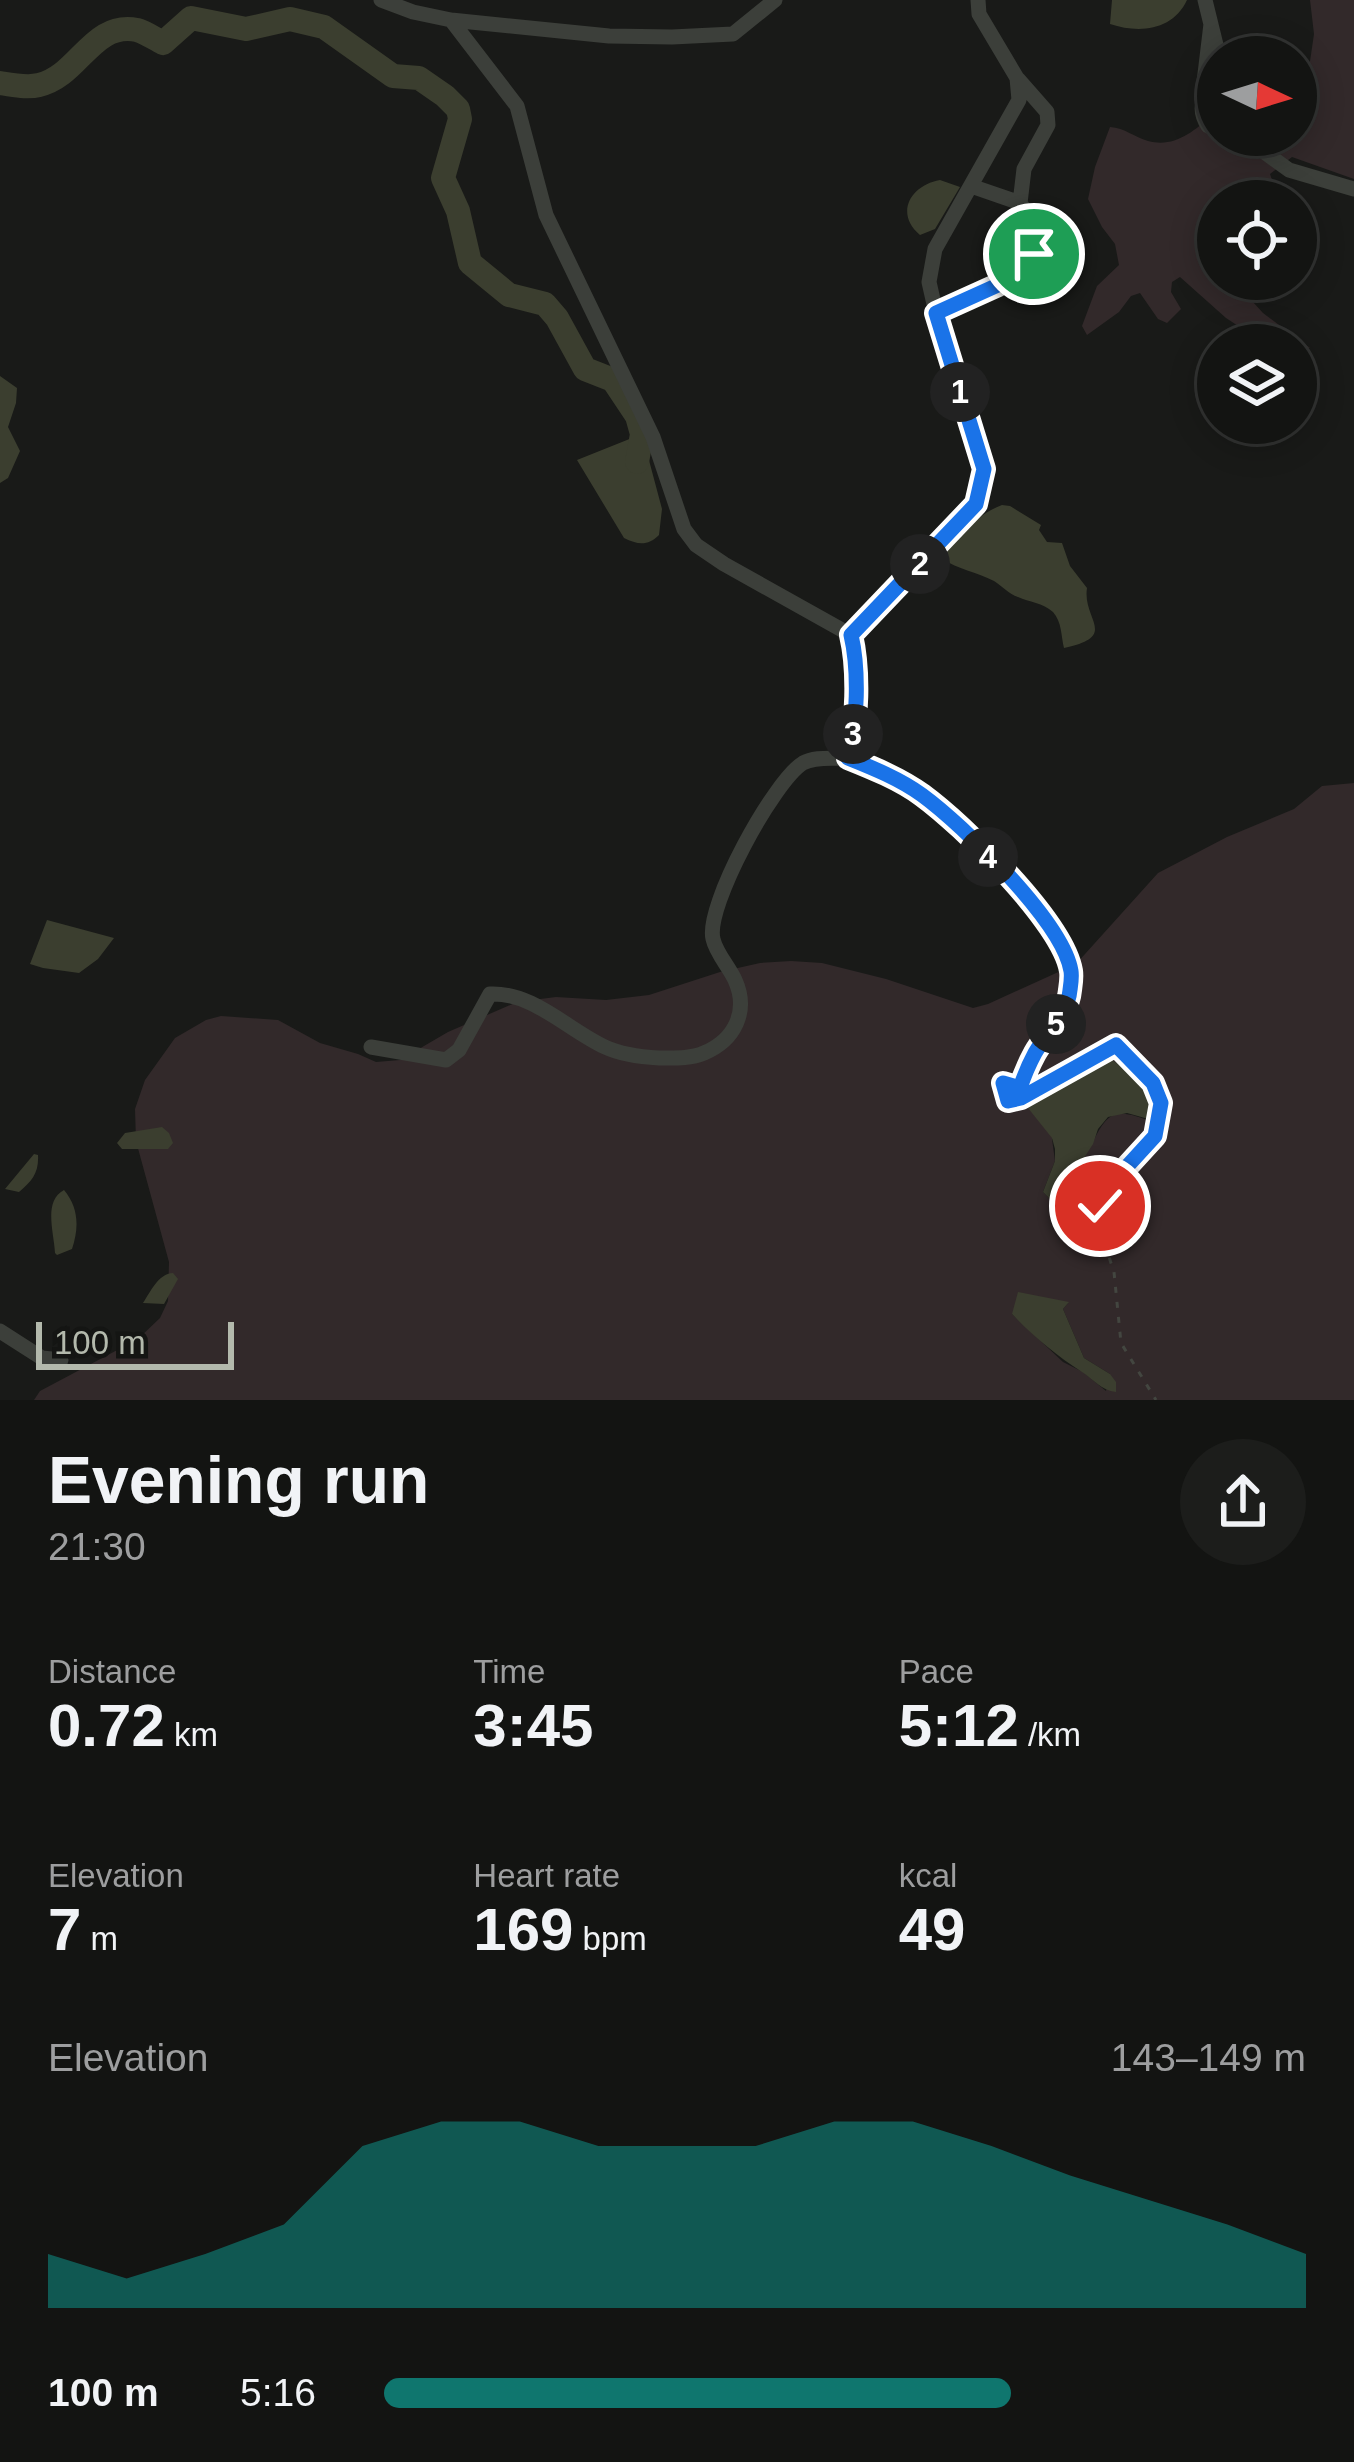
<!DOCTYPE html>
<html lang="en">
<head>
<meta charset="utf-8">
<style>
	:root { --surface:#131412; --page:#1c1d1b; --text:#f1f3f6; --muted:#9d9e9f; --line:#323332; --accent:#0f766e }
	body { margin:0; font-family:Arial,sans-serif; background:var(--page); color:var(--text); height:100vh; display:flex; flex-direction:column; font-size:45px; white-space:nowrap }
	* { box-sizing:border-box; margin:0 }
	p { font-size:39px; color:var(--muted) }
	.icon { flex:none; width:66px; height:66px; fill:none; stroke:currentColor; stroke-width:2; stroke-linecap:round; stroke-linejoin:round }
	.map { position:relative; height:1400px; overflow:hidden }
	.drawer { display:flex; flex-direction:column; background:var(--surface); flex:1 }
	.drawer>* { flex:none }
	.needle { width:78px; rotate:94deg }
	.buttons { position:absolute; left:1197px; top:36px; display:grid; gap:24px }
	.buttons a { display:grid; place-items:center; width:120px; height:120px; border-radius:50%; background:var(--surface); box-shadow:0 6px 30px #0003,0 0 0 3px var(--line); font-size:60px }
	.scale { position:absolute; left:36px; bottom:30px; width:198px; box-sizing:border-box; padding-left:12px; border:6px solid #b3b9ac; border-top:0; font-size:33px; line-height:42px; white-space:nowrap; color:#b3b9ac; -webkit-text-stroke:9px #141513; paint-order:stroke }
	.pin { position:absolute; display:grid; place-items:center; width:102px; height:102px; color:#fff; margin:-51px; border:6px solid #fff; border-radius:50%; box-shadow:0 3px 12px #0007 }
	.km { position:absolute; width:60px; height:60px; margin:-30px; border-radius:50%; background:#222; color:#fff; font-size:33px; line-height:60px; text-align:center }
	.round { display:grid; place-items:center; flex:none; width:126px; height:126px; border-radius:63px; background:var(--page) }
	.headline { display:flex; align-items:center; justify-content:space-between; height:204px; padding:0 48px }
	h1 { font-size:66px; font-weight:600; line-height:90px }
	.figures { display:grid; grid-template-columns:repeat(3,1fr); gap:18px; height:204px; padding:12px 48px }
	.figures div { display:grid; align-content:center }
	.figures b { font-size:60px; font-weight:600 }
	.figures small { font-size:33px; font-weight:400 }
	.figures p { font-size:33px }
	.chart { height:336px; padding:24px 48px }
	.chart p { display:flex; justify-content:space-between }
	.chart svg { width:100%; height:216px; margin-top:12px; fill:var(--accent); opacity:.7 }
	ul { padding:0 48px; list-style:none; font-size:39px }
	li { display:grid; grid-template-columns:192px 144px 1fr; align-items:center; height:90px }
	li i { height:30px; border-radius:15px; background:var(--accent) }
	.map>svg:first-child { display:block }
	.green { fill:#32292a; fill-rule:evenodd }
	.water { fill:#3b3e2f }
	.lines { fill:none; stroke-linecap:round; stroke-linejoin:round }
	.river { stroke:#3b3e2f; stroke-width:24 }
	.path { stroke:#434640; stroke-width:3; stroke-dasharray:6 9; stroke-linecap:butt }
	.minor { stroke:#3c3f3a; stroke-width:15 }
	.route-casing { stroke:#fff; stroke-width:24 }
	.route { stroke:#1a73e8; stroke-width:15 }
</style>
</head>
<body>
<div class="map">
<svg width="1354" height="1400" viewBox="0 0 1354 1400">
	<rect width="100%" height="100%" fill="#191a18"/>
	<path class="green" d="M1310,0H1354V179L1292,157L1270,174L1279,201H1218V279H1232L1263,313L1310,348L1272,345L1261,341L1226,318L1180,277L1172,282L1171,292L1181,309L1167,323L1158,319L1140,293L1131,296L1119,312L1087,335L1082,326L1097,286L1119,265L1115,244L1102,227L1088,199L1095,167L1110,127C1125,128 1134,137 1148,141C1174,148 1192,132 1211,117L1212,97L1218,92V135H1296V81L1308,75L1314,34Z
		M1354,783V1400H34L40,1391L138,1339L160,1318L168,1301L169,1262L136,1141L135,1109L145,1080L175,1038L206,1020L221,1016L278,1020L320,1043L358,1054L376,1062L400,1060L448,1032L517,1002L556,997L606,1000L649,995L720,972L760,963L791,961L822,963L886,979L973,1008L988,1004L1076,964L1158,873L1227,837L1294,809L1322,786ZM1150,1089L1147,1120C1117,1109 1108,1111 1094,1140C1090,1149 1083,1156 1079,1165C1072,1182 1073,1195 1058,1207L1043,1192L1055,1161L1052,1139ZM1068,1303L1063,1309L1084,1358L1110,1374L1106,1391L1083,1372L1063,1362L1012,1314Z"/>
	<path class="water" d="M1112,0H1187C1173,30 1140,34 1110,24Z
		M940,180L960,187L935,229L920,235C894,213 911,185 940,180Z
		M0,376L17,388L16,403L8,427L20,451L8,478L0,483Z
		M642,434L662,509L659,535C648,546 638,545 624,538L577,460Z
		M1002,505L1010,506L1041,525L1039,530L1047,542L1062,543L1070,566L1087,588C1082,620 1120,636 1064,648C1061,636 1062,622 1053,612C1043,603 1029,602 1018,597C1009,594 1002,586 994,581C977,572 957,569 943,559C952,537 980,513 1002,505Z
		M47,920L114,938L98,959L79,973L43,968L30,964Z
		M1110,1059C1139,1077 1154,1082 1152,1120L1127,1113L1108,1117L1098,1129L1093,1144L1077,1169L1070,1197L1086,1209L1084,1219L1058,1218V1207L1043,1192L1055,1161V1149L1052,1138L1024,1103Z
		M162,1127L169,1133L173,1143L168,1149H122L117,1143L125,1133Z
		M34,1154L38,1155C39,1173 32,1181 19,1192L5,1189Z
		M64,1190C79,1208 79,1228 72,1249L57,1255L55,1253C54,1232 43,1201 64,1190Z
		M173,1273L178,1279L164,1304L143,1303C151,1291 158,1274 173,1273Z
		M1018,1292L1069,1302L1063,1309L1084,1358L1110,1374L1116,1382V1392C1101,1390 1094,1380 1082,1372C1056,1355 1034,1337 1012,1314Z"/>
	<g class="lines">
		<path class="river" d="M0,83C12,85 27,88 39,85C79,76 92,21 137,30C145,32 155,39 163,43L191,18L246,29L290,19L324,27L393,76L419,78L445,96L458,109L460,119L443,178L458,211L470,263L509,295L545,304L557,318L585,369L613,380L637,416L642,434L637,462"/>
		<path class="path" d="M862,764L921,794L962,831L1031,900L1057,938L1071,969L1070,996L1058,1022L1035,1054L1020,1088L1003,1083L1008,1101L1021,1098L1116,1045L1152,1083L1161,1103L1155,1136L1111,1186L1100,1206L1103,1239L1114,1272L1121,1343L1156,1400"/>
		<path class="minor" d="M381,0L413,12L451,20L609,36L672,37L733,34L775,0
			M1205,0L1219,57
			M451,20L517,106L546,215L653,437L684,529L696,545L724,564L851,635
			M1218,75C1208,95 1194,104 1208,126L1218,128
			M1018,79L1047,112L1048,125L1024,169L1020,203
			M1202,99L1211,24
			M1241,135L1289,170L1354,189
			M936,313C976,295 1021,279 1043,237L1020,203L971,186
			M851,635L976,504L984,469L936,313L929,282L935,249L1019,100L1017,78L979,14L978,0
			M371,1047L446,1060L459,1050L490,994C533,992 568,1030 605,1047C622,1055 640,1057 659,1058C674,1058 690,1059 704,1053C735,1040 749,1011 735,980C729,967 716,953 713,939C705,906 774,781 803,763C815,756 833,759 847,758C858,724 859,670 851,635
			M0,1331L42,1358L61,1360"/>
	</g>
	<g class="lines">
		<g class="route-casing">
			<path id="route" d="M1034,254L998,285L936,313L984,469L976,504L851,635C859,669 858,724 848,758C873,768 900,779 922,795C963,825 1063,922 1071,971C1072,977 1071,983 1070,990C1068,1014 1047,1032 1035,1053C1029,1064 1024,1076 1020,1088L1003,1083L1008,1101L1021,1098L1116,1045L1153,1083L1161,1103L1155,1136L1122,1172L1100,1206"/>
		</g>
		<use href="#route" class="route"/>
	</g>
</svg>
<div class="buttons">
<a><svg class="needle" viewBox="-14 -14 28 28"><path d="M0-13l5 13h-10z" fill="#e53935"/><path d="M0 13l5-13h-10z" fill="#9d9e9f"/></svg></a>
<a><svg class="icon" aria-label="locate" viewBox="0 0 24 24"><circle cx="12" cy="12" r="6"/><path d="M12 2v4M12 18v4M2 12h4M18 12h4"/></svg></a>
<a><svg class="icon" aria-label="layers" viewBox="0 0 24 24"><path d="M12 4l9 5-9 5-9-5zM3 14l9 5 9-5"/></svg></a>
</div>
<div class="scale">100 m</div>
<div class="pin" style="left:1034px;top:254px;background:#1e9e55"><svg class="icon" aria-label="arrive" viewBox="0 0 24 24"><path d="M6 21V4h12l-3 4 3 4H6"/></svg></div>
<div class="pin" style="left:1100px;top:1206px;background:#d93025"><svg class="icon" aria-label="check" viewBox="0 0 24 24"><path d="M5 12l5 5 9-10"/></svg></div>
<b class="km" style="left:960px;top:392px">1</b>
<b class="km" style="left:920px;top:564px">2</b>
<b class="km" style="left:853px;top:734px">3</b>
<b class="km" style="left:988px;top:857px">4</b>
<b class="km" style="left:1056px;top:1024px">5</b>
</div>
<section class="drawer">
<div class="headline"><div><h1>Evening run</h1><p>21:30</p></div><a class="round"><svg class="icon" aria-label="share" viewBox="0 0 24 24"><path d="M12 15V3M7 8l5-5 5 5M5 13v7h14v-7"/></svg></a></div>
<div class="figures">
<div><p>Distance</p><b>0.72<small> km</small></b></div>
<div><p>Time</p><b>3:45</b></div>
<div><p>Pace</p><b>5:12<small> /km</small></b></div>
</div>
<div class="figures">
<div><p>Elevation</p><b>7<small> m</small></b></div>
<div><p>Heart rate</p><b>169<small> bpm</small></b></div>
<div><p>kcal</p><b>49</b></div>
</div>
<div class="chart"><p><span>Elevation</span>143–149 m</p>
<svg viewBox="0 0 160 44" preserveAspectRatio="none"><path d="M0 44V33L10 38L20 33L30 27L40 11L50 6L60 6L70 11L80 11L90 11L100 6L110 6L120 11L130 17L140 22L150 27L160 33V44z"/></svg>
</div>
<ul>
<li><b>100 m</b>5:16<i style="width:68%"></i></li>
</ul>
</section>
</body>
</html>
